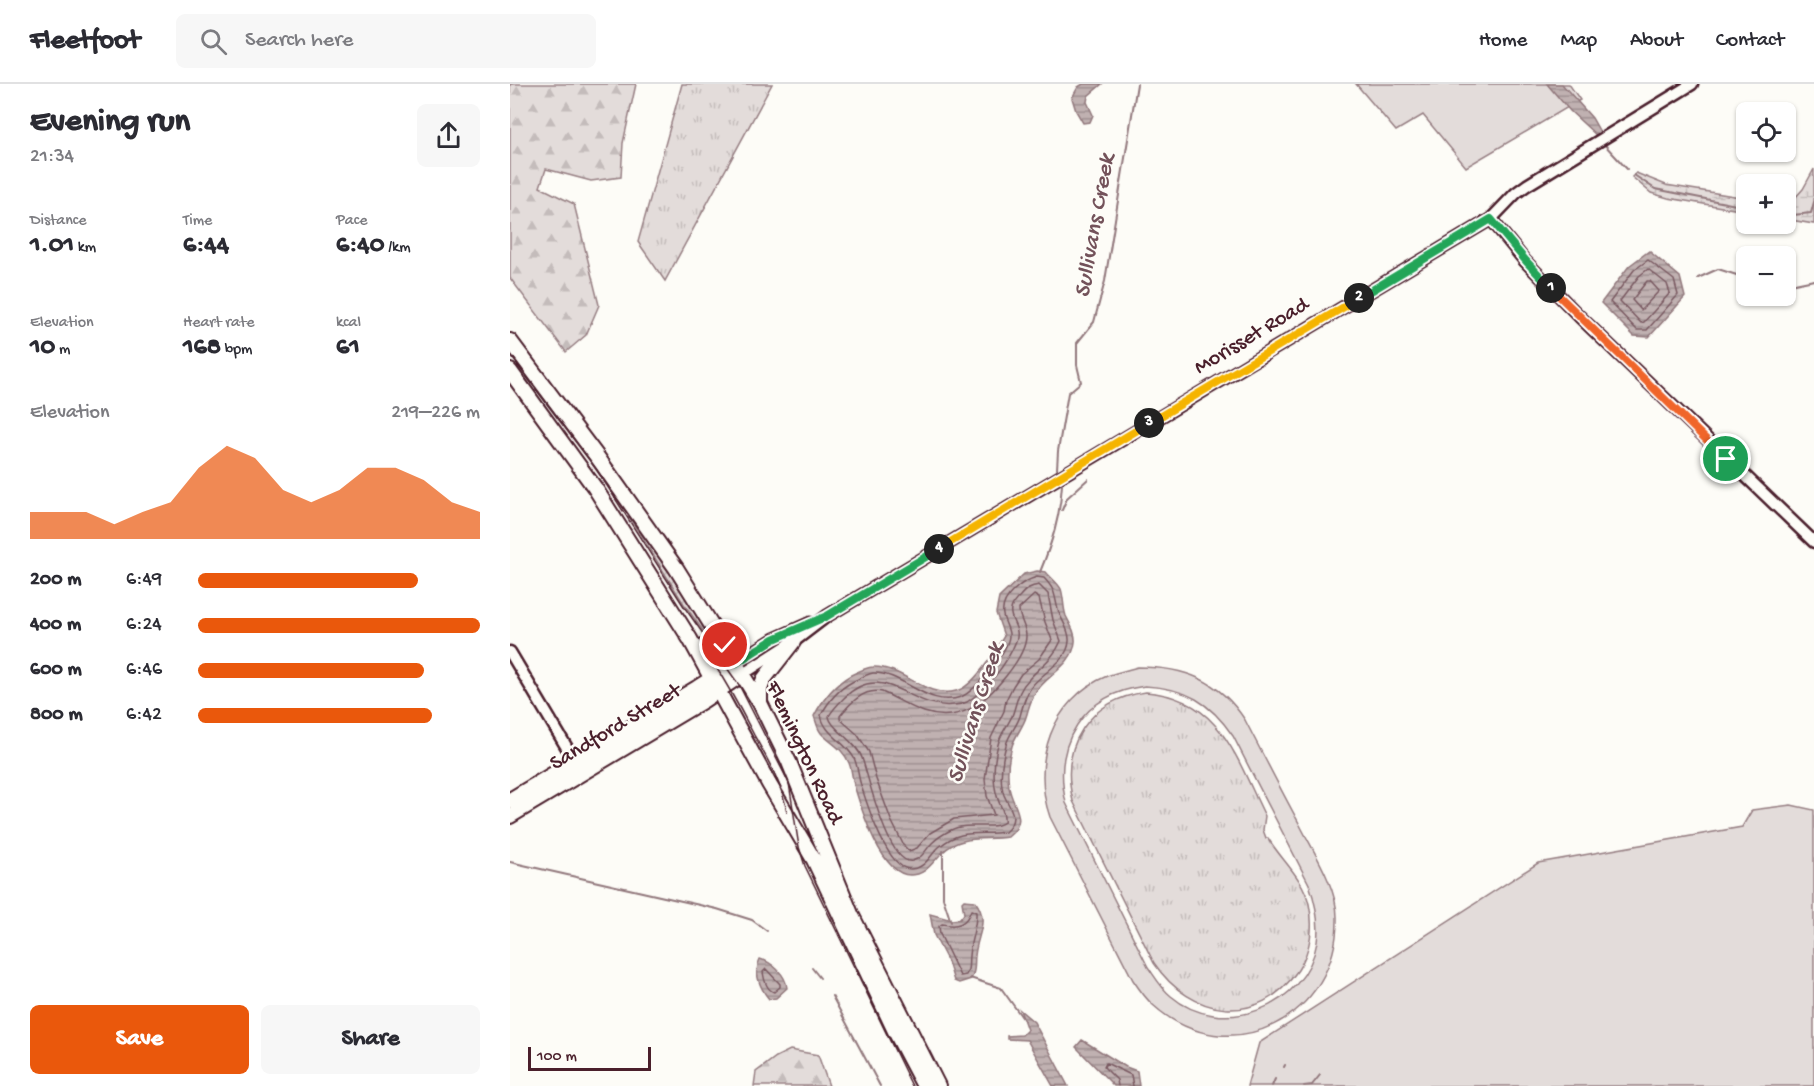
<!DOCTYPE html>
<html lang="en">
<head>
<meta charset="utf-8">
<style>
	:root { --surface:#fff; --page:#f7f7f7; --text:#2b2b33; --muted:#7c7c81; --line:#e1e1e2; --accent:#ea580c }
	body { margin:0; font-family:"Gochi Hand",sans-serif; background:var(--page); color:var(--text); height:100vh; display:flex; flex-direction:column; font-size:22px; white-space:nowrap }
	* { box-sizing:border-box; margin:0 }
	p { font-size:20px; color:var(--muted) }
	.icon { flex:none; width:33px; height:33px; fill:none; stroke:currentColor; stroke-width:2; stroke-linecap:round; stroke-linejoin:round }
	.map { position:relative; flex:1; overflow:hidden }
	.panel { display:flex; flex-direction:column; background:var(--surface); width:510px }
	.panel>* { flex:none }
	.buttons { position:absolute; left:1226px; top:18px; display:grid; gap:12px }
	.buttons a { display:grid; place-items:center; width:60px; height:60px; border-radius:9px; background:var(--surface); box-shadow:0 2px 4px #0004; font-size:30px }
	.scale { position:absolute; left:18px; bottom:15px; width:123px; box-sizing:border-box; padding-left:6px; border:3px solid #4a1f2b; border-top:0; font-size:16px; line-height:21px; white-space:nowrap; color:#4a1f2b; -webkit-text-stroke:4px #fdfcf7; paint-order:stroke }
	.pin { position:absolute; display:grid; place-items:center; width:51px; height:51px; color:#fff; margin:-26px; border:3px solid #fff; border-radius:50%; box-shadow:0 2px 6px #0007 }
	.km { position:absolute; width:30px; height:30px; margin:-15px; border-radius:50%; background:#222; color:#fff; font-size:16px; line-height:30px; text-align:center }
	.round { display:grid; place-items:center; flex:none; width:63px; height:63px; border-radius:9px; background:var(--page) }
	.headline { display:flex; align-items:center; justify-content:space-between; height:102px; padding:0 30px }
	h1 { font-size:33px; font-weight:700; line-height:45px }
	.figures { display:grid; grid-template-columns:repeat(3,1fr); gap:9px; height:102px; padding:6px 30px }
	.figures div { display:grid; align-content:center }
	.figures b { font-size:26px; font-weight:700 }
	.figures small { font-size:16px; font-weight:400 }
	.figures p { font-size:16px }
	.chart { height:168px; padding:12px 30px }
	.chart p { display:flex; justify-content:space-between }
	.chart svg { width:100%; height:108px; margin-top:6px; fill:var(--accent); opacity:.7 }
	.action { display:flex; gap:12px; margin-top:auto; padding:12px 30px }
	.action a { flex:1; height:69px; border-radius:9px; background:var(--accent); color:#fff; font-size:24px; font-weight:700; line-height:69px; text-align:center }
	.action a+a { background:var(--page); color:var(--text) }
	ul { padding:0 30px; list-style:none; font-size:20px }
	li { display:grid; grid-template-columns:96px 72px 1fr; align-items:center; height:45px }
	li i { height:15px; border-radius:8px; background:var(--accent) }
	header { display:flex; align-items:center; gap:36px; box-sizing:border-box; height:84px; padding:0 30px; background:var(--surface); border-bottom:2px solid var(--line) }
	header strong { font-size:28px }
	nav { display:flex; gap:33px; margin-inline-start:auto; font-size:21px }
	.search { width:420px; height:54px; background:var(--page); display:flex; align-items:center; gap:15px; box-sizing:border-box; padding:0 21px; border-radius:9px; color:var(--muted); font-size:22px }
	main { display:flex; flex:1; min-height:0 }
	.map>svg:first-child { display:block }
	.grass { fill:url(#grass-tufts); stroke:#967e82; stroke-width:1.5 }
	.forest { fill:url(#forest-firs); stroke:#967e82; stroke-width:1.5 }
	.wetland { fill:url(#wetland-marsh); stroke:#967e82; stroke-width:1.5 }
	.park { fill:#e3dcda; stroke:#967e82; stroke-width:1.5; fill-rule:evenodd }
	.garden { fill:url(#garden-furrows); stroke:#967e82; stroke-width:1.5 }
	.water { fill:url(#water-rules); stroke:#91777b; stroke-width:1.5 }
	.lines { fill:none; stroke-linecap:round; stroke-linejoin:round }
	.shore { stroke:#795961; stroke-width:1.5 }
	.stream { stroke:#91777b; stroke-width:2 }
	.street-casing { stroke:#4a1f2b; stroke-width:15 }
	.secondary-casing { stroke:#4a1f2b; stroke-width:18 }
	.street { stroke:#fdfcf7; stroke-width:10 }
	.secondary { stroke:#fdfcf7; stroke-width:14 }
	.tram { stroke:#4a1f2b; stroke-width:1.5 }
	.split-1-casing { stroke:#fff; stroke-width:12 }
	.split-2-casing { stroke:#fff; stroke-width:12 }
	.split-3-casing { stroke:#fff; stroke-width:12 }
	.split-4-casing { stroke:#fff; stroke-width:12 }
	.split-5-casing { stroke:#fff; stroke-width:12 }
	.split-1 { stroke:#f0652b; stroke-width:8 }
	.split-2 { stroke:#22a559; stroke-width:8 }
	.split-3 { stroke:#f5b400; stroke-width:8 }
	.split-4 { stroke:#f5b400; stroke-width:8 }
	.split-5 { stroke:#22a559; stroke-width:8 }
	.labels { text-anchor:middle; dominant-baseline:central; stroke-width:5; stroke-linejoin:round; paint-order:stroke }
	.street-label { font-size:22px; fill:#4a1f2b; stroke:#fdfcf7 }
	.water-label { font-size:24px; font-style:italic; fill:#73525a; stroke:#fdfcf7 }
</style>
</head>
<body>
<header>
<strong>Fleetfoot</strong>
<div class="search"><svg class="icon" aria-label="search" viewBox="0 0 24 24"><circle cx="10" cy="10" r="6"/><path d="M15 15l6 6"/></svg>Search here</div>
<nav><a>Home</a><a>Map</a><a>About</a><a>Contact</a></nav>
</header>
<main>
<section class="panel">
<div class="headline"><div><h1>Evening run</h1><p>21:34</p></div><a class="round"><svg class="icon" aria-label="share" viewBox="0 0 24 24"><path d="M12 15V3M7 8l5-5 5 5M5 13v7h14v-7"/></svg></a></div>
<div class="figures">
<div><p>Distance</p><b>1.01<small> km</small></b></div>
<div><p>Time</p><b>6:44</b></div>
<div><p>Pace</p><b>6:40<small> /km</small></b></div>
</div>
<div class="figures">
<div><p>Elevation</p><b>10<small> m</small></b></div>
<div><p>Heart rate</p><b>168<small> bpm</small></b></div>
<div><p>kcal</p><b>61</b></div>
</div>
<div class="chart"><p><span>Elevation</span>219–226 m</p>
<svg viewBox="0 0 160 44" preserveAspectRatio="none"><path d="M0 44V33L10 33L20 33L30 38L40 33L50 29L60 15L70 6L80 11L90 24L100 29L110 24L120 15L130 15L140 20L150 29L160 33V44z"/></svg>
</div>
<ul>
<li><b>200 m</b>6:49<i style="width:78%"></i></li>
<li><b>400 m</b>6:24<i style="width:100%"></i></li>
<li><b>600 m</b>6:46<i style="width:80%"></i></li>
<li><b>800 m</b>6:42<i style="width:83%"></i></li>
</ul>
<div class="action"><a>Save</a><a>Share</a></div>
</section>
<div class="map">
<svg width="1304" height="1002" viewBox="0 0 1304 1002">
	<defs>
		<pattern id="grass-tufts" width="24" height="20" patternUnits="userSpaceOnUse" patternTransform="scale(1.5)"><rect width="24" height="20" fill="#e3dcda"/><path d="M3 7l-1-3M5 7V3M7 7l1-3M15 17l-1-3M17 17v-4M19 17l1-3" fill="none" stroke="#c4bcbb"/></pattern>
		<pattern id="forest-firs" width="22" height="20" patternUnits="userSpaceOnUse" patternTransform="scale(1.5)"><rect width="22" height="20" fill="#e3dcda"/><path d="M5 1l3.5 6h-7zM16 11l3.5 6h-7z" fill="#c4bcbb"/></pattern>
		<pattern id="wetland-marsh" width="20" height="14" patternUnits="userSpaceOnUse" patternTransform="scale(1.5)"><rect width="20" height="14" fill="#e3dcda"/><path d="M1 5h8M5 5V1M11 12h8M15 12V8" fill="none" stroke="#c4bcbb"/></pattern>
		<pattern id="garden-furrows" width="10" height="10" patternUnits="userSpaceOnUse" patternTransform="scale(1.5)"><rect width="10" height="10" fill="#e3dcda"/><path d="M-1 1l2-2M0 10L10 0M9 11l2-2" fill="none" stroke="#c4bcbb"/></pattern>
		<pattern id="water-rules" width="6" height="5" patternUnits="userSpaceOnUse" patternTransform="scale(1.5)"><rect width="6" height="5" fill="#c0b1b1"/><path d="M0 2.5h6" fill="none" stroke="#9e8f90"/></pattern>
	</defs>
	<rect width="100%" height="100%" fill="#fdfcf7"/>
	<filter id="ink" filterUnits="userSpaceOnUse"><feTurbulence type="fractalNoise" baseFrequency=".0167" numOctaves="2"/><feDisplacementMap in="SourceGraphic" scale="12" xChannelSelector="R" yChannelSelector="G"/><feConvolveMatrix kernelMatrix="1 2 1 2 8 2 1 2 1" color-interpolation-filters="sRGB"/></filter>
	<g filter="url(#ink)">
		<path class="grass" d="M172,0H262L155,197L128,158Z
			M636,608C711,614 726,674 755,732L753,746L756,754H758C771,776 793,793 799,820C804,842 801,866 788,886C749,944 681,934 644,879L563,717C549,661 579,616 636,608Z"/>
		<path class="forest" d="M0,0H126L113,59L111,93L81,97L36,85L30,103L64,120L89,221L76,251L56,268L0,194Z
			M280,966L308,971L319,1002H244L246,988L266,973Z"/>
		<path class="wetland" d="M1304,85V140L1275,135V116H1283L1293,105Z
			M1126,89L1156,101L1236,114V127L1158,114L1141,109L1122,93Z"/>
		<path class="park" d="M846,0H1059L1070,16L956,83L913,31L886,47Z
			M628,583C675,583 709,596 735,636C753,671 771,706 790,741C803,767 827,803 827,833C829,933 719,990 643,921C635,914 629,905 623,896L540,733C521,679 541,615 597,592C607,588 618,586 628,583ZM635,602C676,604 700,618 723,652L799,800C806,820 810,838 807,858C796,924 711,955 661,912C651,904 645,893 638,883L556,719C542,659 573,610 635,602Z
			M1281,721L1304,726V1002H737L749,959L1028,779L1232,743L1242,726Z"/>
		<path class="garden" d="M111,415L193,539L206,559L203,561L174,520L109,417Z"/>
		<path class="water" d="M573,0H592L578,12L577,18L583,31L580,38L573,39L566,27L562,14L568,3Z
			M1037,0H1052L1082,34L1090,48L1086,51L1060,27Z
			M1139,167L1170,193L1175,213L1139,253L1124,252L1091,219L1119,182Z
			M527,487L536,488C540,493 548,499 551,505C554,514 553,524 556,532C560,540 566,549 565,558C563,581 537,591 526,608C520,616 519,624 516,633C513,643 505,652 502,662C498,675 497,690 499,703C502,723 520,735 498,753C475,757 452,750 433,768C423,777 417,791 400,791C371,791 351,724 344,701C342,694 342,686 339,679C333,664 320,659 311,649C307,644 306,637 304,632C313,615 325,600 341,591C347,588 357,583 363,583C393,582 415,615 446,607C464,603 485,567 494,552L486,529L489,514L514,490Z
			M454,816L465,817C480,837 467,850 465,872C464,880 466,887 461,895L449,899L444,897L438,878L424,851L420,830L442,836L450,835L454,830L452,818Z
			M250,875C262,878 276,891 277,904L266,914L259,915C250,904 243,888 250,875Z
			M510,926L524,938L558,1002H543L517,956L497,955V952L512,951L517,946Z
			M572,956L616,983L627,987L629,1002H604L566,963Z"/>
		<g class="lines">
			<path class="shore" d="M1138,176L1164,196L1168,211L1137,246H1127L1100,218L1124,186Z
				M1138,185L1157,200L1160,209L1134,238L1131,239L1110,217L1129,192Z
				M1137,197H1140L1149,207L1131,226L1122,216Z
				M527,493L534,494C546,507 544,510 548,526C551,536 560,546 559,557C558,577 533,588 522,602C515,612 513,621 510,632C507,642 499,650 496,661C492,676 489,696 494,711C497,718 502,725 503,732C503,739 500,744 495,748C469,752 452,743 429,763C420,771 416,784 401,785C377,786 357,720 351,701C348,693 348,682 344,674C335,657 314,650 311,631C318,618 329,605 342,598C348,595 357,590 363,589C393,588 418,625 451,613C465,607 498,568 499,552C500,546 494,538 493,531C490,513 512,497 527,493Z
				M529,501L538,510L543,536L551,557C544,574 531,582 519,595C507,607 507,619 502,632C498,641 492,648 489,657C484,673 482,696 487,712C489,721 496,729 494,738C484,747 458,737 441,746C435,749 427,754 422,759C416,765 413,774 402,777C378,781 358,691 352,674C346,657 320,644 319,632C323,625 328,620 334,614C373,574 400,627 444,621C448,621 453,620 457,618C478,604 497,580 506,557C513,539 488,532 510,512C516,505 520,502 529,501Z
				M524,511L529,514L535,538L542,556L529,575L511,590L503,602L496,616L494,627L481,654L475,695L477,712L484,731L444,735L420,749L407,764L399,767L394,762L381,736L366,695L359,668L347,650L330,635V632C340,619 354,604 372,608C386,614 399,623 414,628C450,640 474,619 496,592C504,582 516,565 516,552C516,542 509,535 509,525Z
				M461,826L466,828C467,843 460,856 459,872C458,879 460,884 456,891L450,892L430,850L429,842L432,840C447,843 456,841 461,826Z
				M256,885L270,900V903L264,908C257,906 254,895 253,888Z
				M608,1002L607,996L594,983L596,979L621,991L623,1002"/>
			<path class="stream" d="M1094,60L1117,85
				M1124,91L1145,105L1236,123
				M1275,130L1283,131L1301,129L1304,118
				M1188,194L1208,185L1236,194
				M1275,202L1304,196
				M547,385L548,367L558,309L571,298L567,281V259L584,238L595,197L627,0
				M552,426L557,414L578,395
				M530,488C542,459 550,433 552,401
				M433,767V814L441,838
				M0,778L207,825L242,836L257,847
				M302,884L310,894
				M460,894L491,904L514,936
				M322,912L370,1002
				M774,983L775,981
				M762,1002L765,995
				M794,1002L802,1001L810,991"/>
			<g class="street-casing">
				<path id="street" d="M981,135L1015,177L1070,233L1304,458
					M0,568L69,684
					M226,579L264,555L300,539
					M233,590L283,558L317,532L981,135L1006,109L1017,101L1182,0"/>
			</g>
			<g class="secondary-casing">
				<path id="secondary" d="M0,257L88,374L166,484L250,619L279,678L341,830L428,1002
					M0,287L85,404L180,555L259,700L304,776L385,947L414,1002
					M250,619V605L254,595L283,558
					M0,716L187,604L226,579
					M0,732L194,616L233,590"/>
			</g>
			<use href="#street" class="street"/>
			<use href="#secondary" class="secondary"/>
			<path class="tram" d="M0,269L87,386L175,524L229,601L279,699L289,763L295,782L402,1002
				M195,565C213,593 229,622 244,651C258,676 272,700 277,728"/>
		</g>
	</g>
	<g class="lines" filter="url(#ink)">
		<g class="split-1-casing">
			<path id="split-1" d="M1041,204L1216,375"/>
		</g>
		<g class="split-2-casing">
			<path id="split-2" d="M849,214L981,135L1016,177L1041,204"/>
		</g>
		<g class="split-3-casing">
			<path id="split-3" d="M639,339L849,214"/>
		</g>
		<g class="split-4-casing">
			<path id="split-4" d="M429,465L639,339"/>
		</g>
		<g class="split-5-casing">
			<path id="split-5" d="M215,561L226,579L264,555L317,532L429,465"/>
		</g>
		<use href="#split-1" class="split-1"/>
		<use href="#split-2" class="split-2"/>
		<use href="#split-3" class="split-3"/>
		<use href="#split-4" class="split-4"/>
		<use href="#split-5" class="split-5"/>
	</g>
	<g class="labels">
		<g class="street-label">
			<text transform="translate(742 253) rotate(-31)">Morisset Road</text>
			<text transform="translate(106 644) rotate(-31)">Sandford Street</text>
			<text transform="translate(293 669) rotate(65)">Flemington Road</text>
		</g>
		<g class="water-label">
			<text transform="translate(586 142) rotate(-80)">Sullivans Creek</text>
			<text transform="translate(467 629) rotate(-73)">Sullivans Creek</text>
		</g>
	</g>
</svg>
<div class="buttons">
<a><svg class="icon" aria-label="locate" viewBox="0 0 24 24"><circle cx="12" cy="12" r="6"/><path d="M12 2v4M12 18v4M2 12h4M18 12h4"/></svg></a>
<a>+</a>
<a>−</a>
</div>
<div class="scale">100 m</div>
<div class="pin" style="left:1216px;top:375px;background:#1e9e55"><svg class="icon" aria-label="arrive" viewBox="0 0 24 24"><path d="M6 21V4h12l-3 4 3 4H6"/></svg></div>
<div class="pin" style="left:215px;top:561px;background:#d93025"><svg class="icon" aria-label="check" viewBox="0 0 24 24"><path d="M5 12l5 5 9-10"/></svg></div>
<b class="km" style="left:1041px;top:204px">1</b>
<b class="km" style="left:849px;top:214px">2</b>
<b class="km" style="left:639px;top:339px">3</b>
<b class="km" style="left:429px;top:465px">4</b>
</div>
</main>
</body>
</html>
